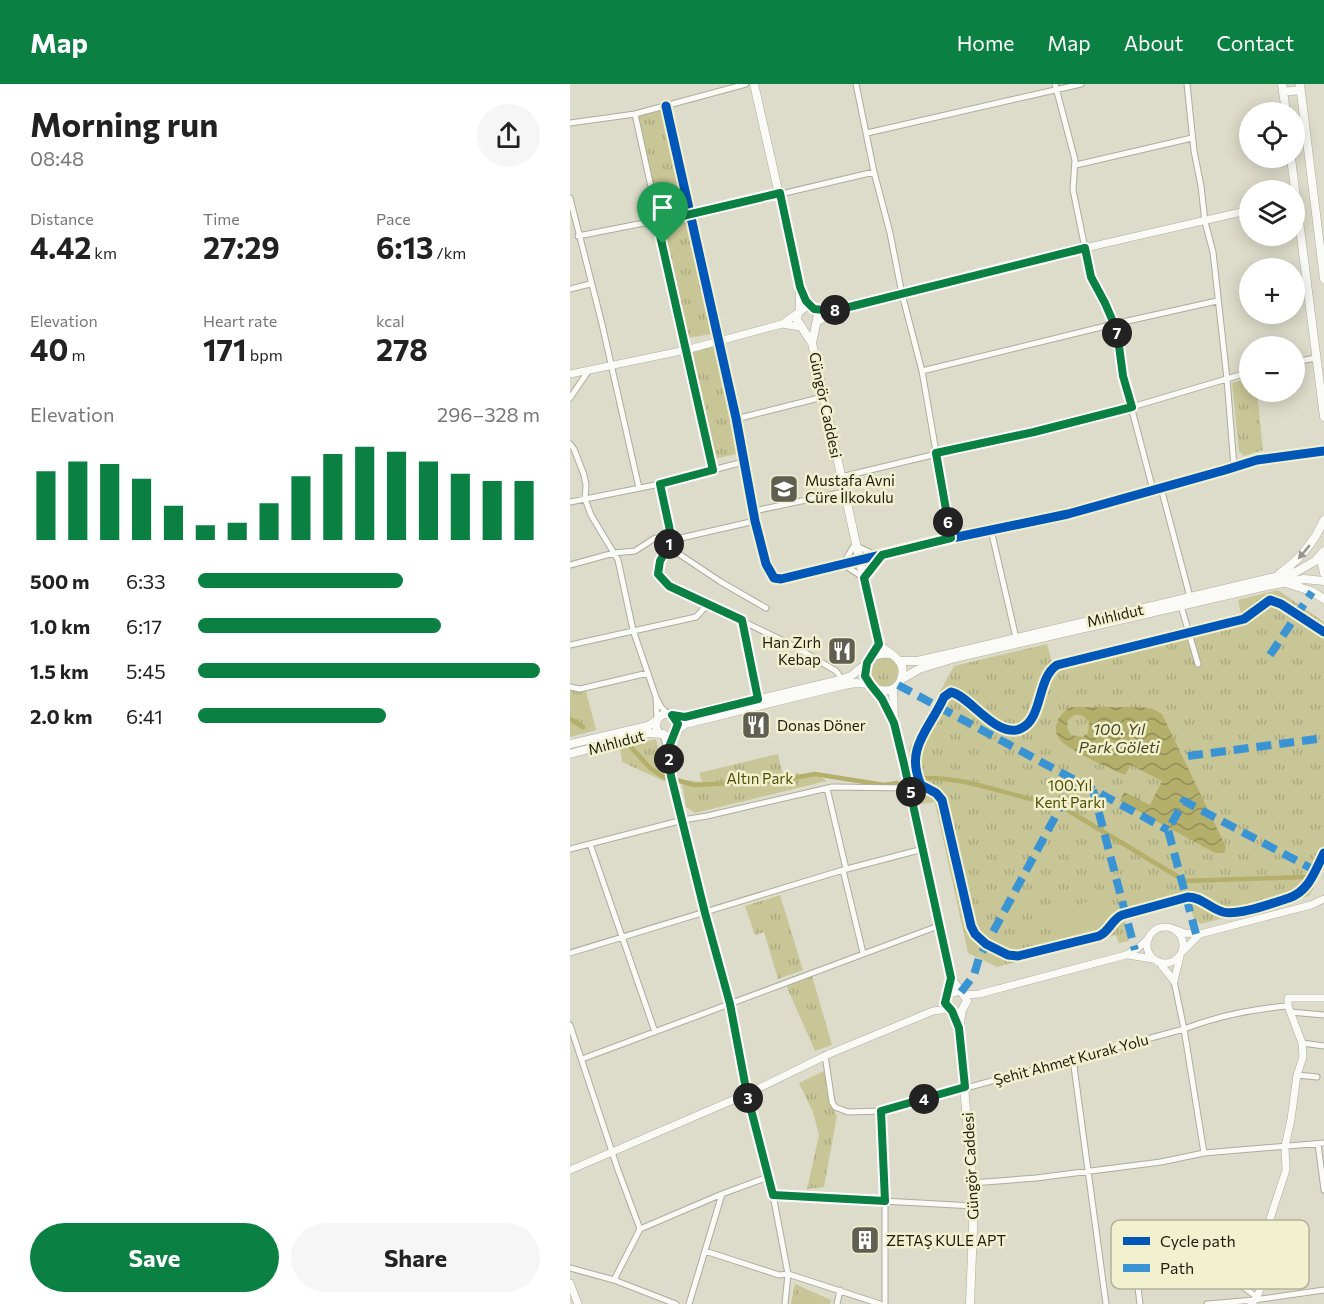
<!DOCTYPE html>
<html lang="en">
<head>
<meta charset="utf-8">
<style>
	:root { --surface:#fff; --page:#f6f6f6; --text:#222; --muted:#767676; --accent:#0b8043 }
	body { margin:0; font-family:Commissioner,sans-serif; background:var(--page); color:var(--text); height:100vh; display:flex; flex-direction:column; font-size:22px; white-space:nowrap }
	* { box-sizing:border-box; margin:0 }
	p { font-size:20px; color:var(--muted) }
	.icon { flex:none; width:33px; height:33px; fill:none; stroke:currentColor; stroke-width:2; stroke-linecap:round; stroke-linejoin:round }
	.map { position:relative; flex:1; overflow:hidden }
	.side { display:flex; flex-direction:column; background:var(--surface); width:570px }
	.side>* { flex:none }
	.controls { position:absolute; left:669px; top:18px; display:grid; gap:12px }
	.controls a { display:grid; place-items:center; width:66px; height:66px; border-radius:50%; background:var(--surface); box-shadow:0 3px 15px #0003; font-size:30px }
	.pin { position:absolute; display:grid; place-items:center; width:51px; height:51px; color:#fff; margin:-62px -26px; border-radius:50% 50% 50% 0; rotate:-45deg; box-shadow:0 0 6px #0007 }
	.pin .icon { rotate:45deg }
	.km { position:absolute; width:30px; height:30px; margin:-15px; border-radius:50%; background:#222; color:#fff; font-size:16px; line-height:30px; text-align:center }
	.round { display:grid; place-items:center; flex:none; width:63px; height:63px; border-radius:32px; background:var(--page) }
	.headline { display:flex; align-items:center; justify-content:space-between; height:102px; padding:0 30px }
	h1 { font-size:33px; font-weight:700; line-height:45px }
	.figures { display:grid; grid-template-columns:repeat(3,1fr); gap:9px; height:102px; padding:6px 30px }
	.figures div { display:grid; align-content:center }
	.figures b { font-size:30px; font-weight:700 }
	.figures small { font-size:16px; font-weight:400 }
	.figures p { font-size:16px }
	.chart { height:168px; padding:12px 30px }
	.chart p { display:flex; justify-content:space-between }
	.chart svg { width:100%; height:108px; margin-top:6px; stroke:var(--accent); stroke-width:6 }
	.primary-button { display:flex; gap:12px; margin-top:auto; padding:12px 30px }
	.primary-button a { flex:1; height:69px; border-radius:36px; background:var(--accent); color:#fff; font-size:24px; font-weight:700; line-height:69px; text-align:center }
	.primary-button a+a { background:var(--page); color:var(--text) }
	ul { padding:0 30px; list-style:none; font-size:20px }
	li { display:grid; grid-template-columns:96px 72px 1fr; align-items:center; height:45px }
	li i { height:15px; border-radius:8px; background:var(--accent) }
	header { display:flex; align-items:center; gap:36px; box-sizing:border-box; height:84px; padding:0 30px; background:var(--accent); color:#fff }
	header strong { font-size:28px }
	nav { display:flex; gap:33px; margin-inline-start:auto; font-size:21px }
	main { display:flex; flex:1; min-height:0 }
	.map>svg:first-child { display:block }
	.grass { fill:url(#grass-tufts) }
	.garden { fill:#c8c596 }
	.water { fill:url(#water-waves); fill-rule:evenodd }
	.lines { fill:none; stroke-linecap:round; stroke-linejoin:round }
	.canal { stroke:#b4af6b; stroke-width:4.5 }
	.minor-casing { stroke:#adac9e; stroke-width:7 }
	.tertiary-casing { stroke:#adac9e; stroke-width:8 }
	.secondary-casing { stroke:#adac9e; stroke-width:9 }
	.minor { stroke:#fafaf7; stroke-width:5 }
	.tertiary { stroke:#fafaf7; stroke-width:7 }
	.secondary { stroke:#fafaf7; stroke-width:8 }
	.quiet { stroke:#3a94d3; stroke-width:8; stroke-dasharray:15 8; stroke-linecap:butt }
	.cycleway-casing { stroke:#f2f1cf; stroke-width:13 }
	.cycleway { stroke:#0057b8; stroke-width:9 }
	.oneway { fill:#97968f }
	.route-casing { stroke:#fff; stroke-width:12 }
	.route { stroke:#0b8043; stroke-width:8 }
	.labels { text-anchor:middle; dominant-baseline:central; stroke-width:5; stroke-linejoin:round; paint-order:stroke }
	.street-label { font-size:15px; fill:#1d1c10; stroke:#f2f1cf }
	.poi-label { font-size:15px; fill:#1d1c10; stroke:#f2f1cf; text-anchor:start }
	.park-label { font-size:15px; fill:#514d04; stroke:#f2f1cf }
	.water-label { font-size:16px; font-style:italic; fill:#494720; stroke:#f2f1cf }
	.key { fill:#f2f1cf; stroke:#b2b196; stroke-width:1.5 }
	.key-label { font-size:16px; fill:#1d1c10 }
</style>
</head>
<body>
<header>
<strong>Map</strong>
<nav><a>Home</a><a>Map</a><a>About</a><a>Contact</a></nav>
</header>
<main>
<section class="side">
<div class="headline"><div><h1>Morning run</h1><p>08:48</p></div><a class="round"><svg class="icon" aria-label="share" viewBox="0 0 24 24"><path d="M12 15V3M7 8l5-5 5 5M5 13v7h14v-7"/></svg></a></div>
<div class="figures">
<div><p>Distance</p><b>4.42<small> km</small></b></div>
<div><p>Time</p><b>27:29</b></div>
<div><p>Pace</p><b>6:13<small> /km</small></b></div>
</div>
<div class="figures">
<div><p>Elevation</p><b>40<small> m</small></b></div>
<div><p>Heart rate</p><b>171<small> bpm</small></b></div>
<div><p>kcal</p><b>278</b></div>
</div>
<div class="chart"><p><span>Elevation</span>296–328 m</p>
<svg viewBox="0 0 160 44" preserveAspectRatio="none"><path d="M5 44V16M15 44V12M25 44V13M35 44V19M45 44V30M55 44V38M65 44V37M75 44V29M85 44V18M95 44V9M105 44V6M115 44V8M125 44V12M135 44V17M145 44V20M155 44V20"/></svg>
</div>
<ul>
<li><b>500 m</b>6:33<i style="width:60%"></i></li>
<li><b>1.0 km</b>6:17<i style="width:71%"></i></li>
<li><b>1.5 km</b>5:45<i style="width:100%"></i></li>
<li><b>2.0 km</b>6:41<i style="width:55%"></i></li>
</ul>
<div class="primary-button"><a>Save</a><a>Share</a></div>
</section>
<div class="map">
<svg width="754" height="1220" viewBox="0 0 754 1220">
	<defs>
		<pattern id="grass-tufts" width="24" height="20" patternUnits="userSpaceOnUse" patternTransform="scale(1.5)"><rect width="24" height="20" fill="#c8c596"/><path d="M3 7l-1-3M5 7V3M7 7l1-3M15 17l-1-3M17 17v-4M19 17l1-3" fill="none" stroke="#aba980"/></pattern>
		<pattern id="water-waves" width="16" height="10" patternUnits="userSpaceOnUse" patternTransform="scale(1.5)"><rect width="16" height="10" fill="#b4af6b"/><path d="M0 5q4-4 8 0t8 0" fill="none" stroke="#928e57"/></pattern>
	</defs>
	<rect width="100%" height="100%" fill="#dddcca"/>
	<path class="grass" d="M91,26L114,126L90,132L68,32Z
		M115,134L142,250L117,254L92,139Z
		M145,262L167,370L144,375L120,268Z
		M679,294L680,308H687L693,366L674,372L669,367L662,299Z
		M708,506L754,538V783L739,812L631,840L624,836L618,815L554,832L559,857L549,859L546,851L427,883L398,869L365,718L351,720L339,665L384,582L477,560L482,578L672,534L668,516Z
		M298 588a15 15 0 1 1 30 0a15 15 0 1 1-30 0Z
		M0,606L9,608L16,607L26,646L0,653Z
		M86,655L96,698L52,678L50,664Z
		M208,670L213,692L228,689L230,693L250,692L256,697L125,729L116,723L112,699L114,696L132,698L129,689Z
		M210,811L233,886L208,895L194,848L185,851L175,822Z
		M242,892L262,961L245,967L216,901Z
		M254,987L259,1018L267,1032L254,1103L237,1105L249,1051L243,1028L229,999Z
		M225,1200L261,1216L260,1220H221Z"/>
	<path class="garden" d="M520,817L523,824L531,822L536,837L533,838L535,845L491,856L485,853L483,843L491,828L496,825Z"/>
	<path class="water" d="M501,623H573L583,625L592,630L656,763L654,769H645L550,717L554,708L580,721L592,697L561,681L555,691C539,684 504,669 492,658C479,646 489,629 501,623ZM504,631H512L519,638L518,649L512,653L501,651L497,644L498,636Z"/>
	<g class="lines">
		<path class="canal" d="M0,635L13,643
			M60,662L80,684L92,692L124,701L206,697L245,690L314,701L327,699
			M350,694C399,692 442,714 489,721L615,797L734,793L744,797"/>
		<g class="minor-casing">
			<path id="minor" d="M286,0L304,88L320,149L332,210L352,287L381,454
				M485,0L505,76L503,106L521,193L535,219L547,247L553,292L583,406
				M617,0L624,67L631,102L635,138L643,168L657,295L664,383
				M96,22L166,334L185,437L196,480L204,494L211,495L368,457L498,430L655,386L687,376L754,367
				M65,30L143,386
				M0,39L65,30L176,0
				M297,49L511,0
				M506,81L622,54
				M0,114L32,240L69,404
				M8,152L160,122L304,88
				M0,205L20,200
				M724,278L746,274
				M352,287L544,240L647,217
				M0,314L19,286
				M166,335L253,313
				M0,360L4,365L14,391L16,401L15,415L21,431L48,476L63,546L86,613
				M271,393L562,323L680,288
				M90,400L102,456C90,471 80,487 99,502L222,561L266,587L272,595
				M591,404L620,513
				M0,418L90,400L173,378
				M184,427L274,408
				M421,446L446,554
				M285,460L273,480L294,494L312,471
				M97,462L151,498L196,524
				M286,462L306,471
				M0,481L44,469L65,467L85,454L102,456L185,437
				M611,522L628,580
				M172,536L188,615
				M0,561L126,533L138,520
				M0,603L10,605L78,589
				M87,636L86,613L91,623L98,630
				M93,650L98,670L103,649
				M98,670L101,692L135,829L160,919L177,1010L203,1111L218,1190L215,1220
				M257,704L276,785
				M20,760L85,948
				M0,765L113,736L137,732L262,703L340,704
				M273,786L293,869
				M0,869L273,786L353,765
				M720,928L754,931
				M0,941L48,1086L70,1145
				M732,959L754,962
				M255,971L262,1018L265,1023L278,1028L311,1027L614,945L604,897
				M12,975L371,841
				M503,975L536,1220
				M727,991L747,993
				M311,1027L315,1117V1220
				M748,1060L754,1106
				M634,1069L614,945C648,932 682,925 718,922
				M402,1099L466,1094L591,1078L634,1069L754,1059
				M203,1111L404,1122
				M573,1164L604,1161L624,1166L638,1176L648,1180L673,1203L687,1213
				M135,1167L209,1191L218,1190L310,1220
				M564,1171L570,1220
				M0,1184L44,1196L106,1220
				M44,1196L70,1145L152,1110L198,1093
				M119,1220L152,1110
				M267,1220L270,1206
				M637,1220L684,1216L754,1206"/>
		</g>
		<g class="tertiary-casing">
			<path id="tertiary" d="M244,225L263,227L248,238
				M263,227L515,164L680,126
				M228,229L212,240L231,243
				M0,290L116,266L212,240
				M577 861a18 18 0 1 1 36 0a18 18 0 1 1-36 0Z
				M604,845L615,849L630,850L741,821L754,815
				M613,867L630,850
				M558,871L583,875
				M589,878L604,897
				M604,897L610,873
				M394,911L409,910L556,871L568,864L579,854
				M0,1086L177,1010L259,970L363,927L379,925
				M0,1199L8,1220
				M681,1220L687,1213L694,1195L700,1135L716,1086L715,1063L721,1035L727,991L733,973L732,959L718,922V914H754"/>
		</g>
		<g class="secondary-casing">
			<path id="secondary" d="M184,0L230,203V226
				M712,0L716,28
				M730,0L754,195
				M713,8L730,6
				M721,74L754,333
				M230,203L236,217L248,231L242,259L308,560
				M234,224L228,229L227,236L242,259
				M753,468L751,476L754,489
				M710,489C730,476 744,458 754,436
				M719,500L741,507L754,515
				M308,560C315,566 326,572 330,578C333,582 333,587 332,592C327,620 282,603 298,578C303,570 311,569 319,570
				M329,577H347L383,569L726,488L745,477L754,467
				M332,595L349,585L385,574L702,501L734,495L754,497
				M304,604L320,631
				M323,605L324,639L335,680L381,894C386,902 395,911 397,917L392,926L389,944L404,1119L400,1220
				M86 641a11 11 0 1 1 22 0a11 11 0 1 1-22 0Z
				M102,631L115,633L270,596L281,592L297,579
				M106,647L115,640L274,601L286,599L300,600
				M0,660L78,642L87,636
				M0,670L79,649L93,650
				M388,907L379,910L375,919L389,942"/>
		</g>
		<use href="#minor" class="minor"/>
		<use href="#tertiary" class="tertiary"/>
		<use href="#secondary" class="secondary"/>
		<path class="quiet" d="M700,571L742,508
			M328,601L598,746
			M618,672L754,654
			M523,706L565,866
			M626,850L598,746L614,717L754,791
			M391,908L404,891L409,874L505,696"/>
		<g class="cycleway-casing">
			<path id="cycleway" d="M96,22L166,334L185,437L196,480L204,494L211,495L368,457L498,430L655,386L687,376L754,367
				M754,548L711,520L700,516L674,535L487,581C467,594 473,633 452,644C428,657 400,612 381,608L374,613C360,645 334,664 351,701L366,709L372,716L401,842L405,850L416,860L438,871L448,872L529,852C540,847 541,836 552,831L618,813C632,813 639,824 653,828C669,832 702,819 719,814C739,807 745,787 754,769"/>
		</g>
		<use href="#cycleway" class="cycleway"/>
	</g>
	<defs><path id="oneway-solid" d="M-6-.8H1V-3.2L6.5 0L1 3.2V.8H-6Z" transform="scale(1.5)"/></defs>
	<use class="oneway" href="#oneway-solid" transform="translate(734 468) rotate(130)"/>
	<g class="lines">
		<g class="route-casing">
			<path id="route" d="M210,109L230,203L236,217L244,225L263,227L515,164L521,193L535,219L547,247L553,292L562,323L464,348L366,369L381,454L312,471L294,494L309,560L297,579L295,592L300,600L312,615L324,639L334,680L381,894L375,919L382,927L389,944L395,1003L311,1027L315,1117L203,1111L177,1010L160,920L135,829L101,692L98,670L99,663L108,640L102,631L115,633L188,615L172,536L99,502L88,490L90,477L102,456L90,400L143,386L87,138Z"/>
		</g>
		<use href="#route" class="route"/>
	</g>
	<defs>
		<g id="school-square" transform="scale(1.5)"><rect x="-9" y="-9" width="18" height="18" rx="4" fill="#605f51" stroke="#f2f1cf"/><path d="M0-5L7-2L0 1L-7-2ZM-4 1L0 2.5L4 1V4Q0 6-4 4Z" fill="#fff"/></g>
		<g id="restaurant-square" transform="scale(1.5)"><rect x="-9" y="-9" width="18" height="18" rx="4" fill="#605f51" stroke="#f2f1cf"/><path d="M-5-6h1v4h1v-4h1v4h1v-4h1v5L-1.5 .5V6h-2V.5L-5-1ZM5-6V6H3V1.5H1.5Q1.5-4 5-6Z" fill="#fff"/></g>
		<g id="building-square" transform="scale(1.5)"><rect x="-9" y="-9" width="18" height="18" rx="4" fill="#605f51" stroke="#f2f1cf"/><path d="M-4-6H4V6H1V3H-1V6H-4ZM-2.5-4.3h1.7v1.8h-1.7ZM.8-4.3h1.7v1.8H.8ZM-2.5-1h1.7V.8h-1.7ZM.8-1h1.7V.8H.8Z" fill="#fff"/></g>
	</defs>
	<g fill-rule="evenodd">
		<use href="#school-square" x="214" y="405"/>
		<use href="#restaurant-square" x="272" y="567"/>
		<use href="#restaurant-square" x="186" y="641"/>
		<use href="#building-square" x="295" y="1156"/>
	</g>
	<g class="labels">
		<g class="street-label">
			<text transform="translate(256 321) rotate(78)">Güngör Caddesi</text>
			<text transform="translate(545 531) rotate(-13)">Mıhlıdut</text>
			<text transform="translate(46 658) rotate(-15)">Mıhlıdut</text>
			<text transform="translate(501 975) rotate(-15)">Şehit Ahmet Kurak Yolu</text>
			<text transform="translate(400 1082) rotate(-93)">Güngör Caddesi</text>
		</g>
		<g class="poi-label">
			<text x="235" y="396">Mustafa Avni<tspan x="235" dy="17">Cüre İlkokulu</tspan></text>
			<text x="251" y="558" text-anchor="end">Han Zırh<tspan x="251" dy="17">Kebap</tspan></text>
			<text x="207" y="641">Donas Döner</text>
			<text x="316" y="1156">ZETAŞ KULE APT</text>
		</g>
		<g class="park-label">
			<text x="190" y="694">Altın Park</text>
			<text x="500" y="701">100.Yıl<tspan x="500" dy="17">Kent Parkı</tspan></text>
		</g>
		<g class="water-label">
			<text x="549" y="644">100. Yıl<tspan x="549" dy="18">Park Göleti</tspan></text>
		</g>
	</g>
	<rect x="541" y="1136" width="198" height="69" rx="9" class="key"/>
	<rect x="553" y="1153" width="27" height="8" fill="#0057b8"/>
	<rect x="553" y="1180" width="27" height="8" fill="#3a94d3"/>
	<g class="key-label">
		<text x="590" y="1163">Cycle path</text>
		<text x="590" y="1190">Path</text>
	</g>
</svg>
<div class="controls">
<a><svg class="icon" aria-label="locate" viewBox="0 0 24 24"><circle cx="12" cy="12" r="6"/><path d="M12 2v4M12 18v4M2 12h4M18 12h4"/></svg></a>
<a><svg class="icon" aria-label="layers" viewBox="0 0 24 24"><path d="M12 4l9 5-9 5-9-5zM3 14l9 5 9-5"/></svg></a>
<a>+</a>
<a>−</a>
</div>
<div class="pin" style="left:93px;top:160px;background:#1e9e55"><svg class="icon" aria-label="arrive" viewBox="0 0 24 24"><path d="M6 21V4h12l-3 4 3 4H6"/></svg></div>
<b class="km" style="left:99px;top:460px">1</b>
<b class="km" style="left:99px;top:675px">2</b>
<b class="km" style="left:178px;top:1014px">3</b>
<b class="km" style="left:354px;top:1015px">4</b>
<b class="km" style="left:341px;top:708px">5</b>
<b class="km" style="left:378px;top:438px">6</b>
<b class="km" style="left:547px;top:249px">7</b>
<b class="km" style="left:265px;top:226px">8</b>
</div>
</main>
</body>
</html>
